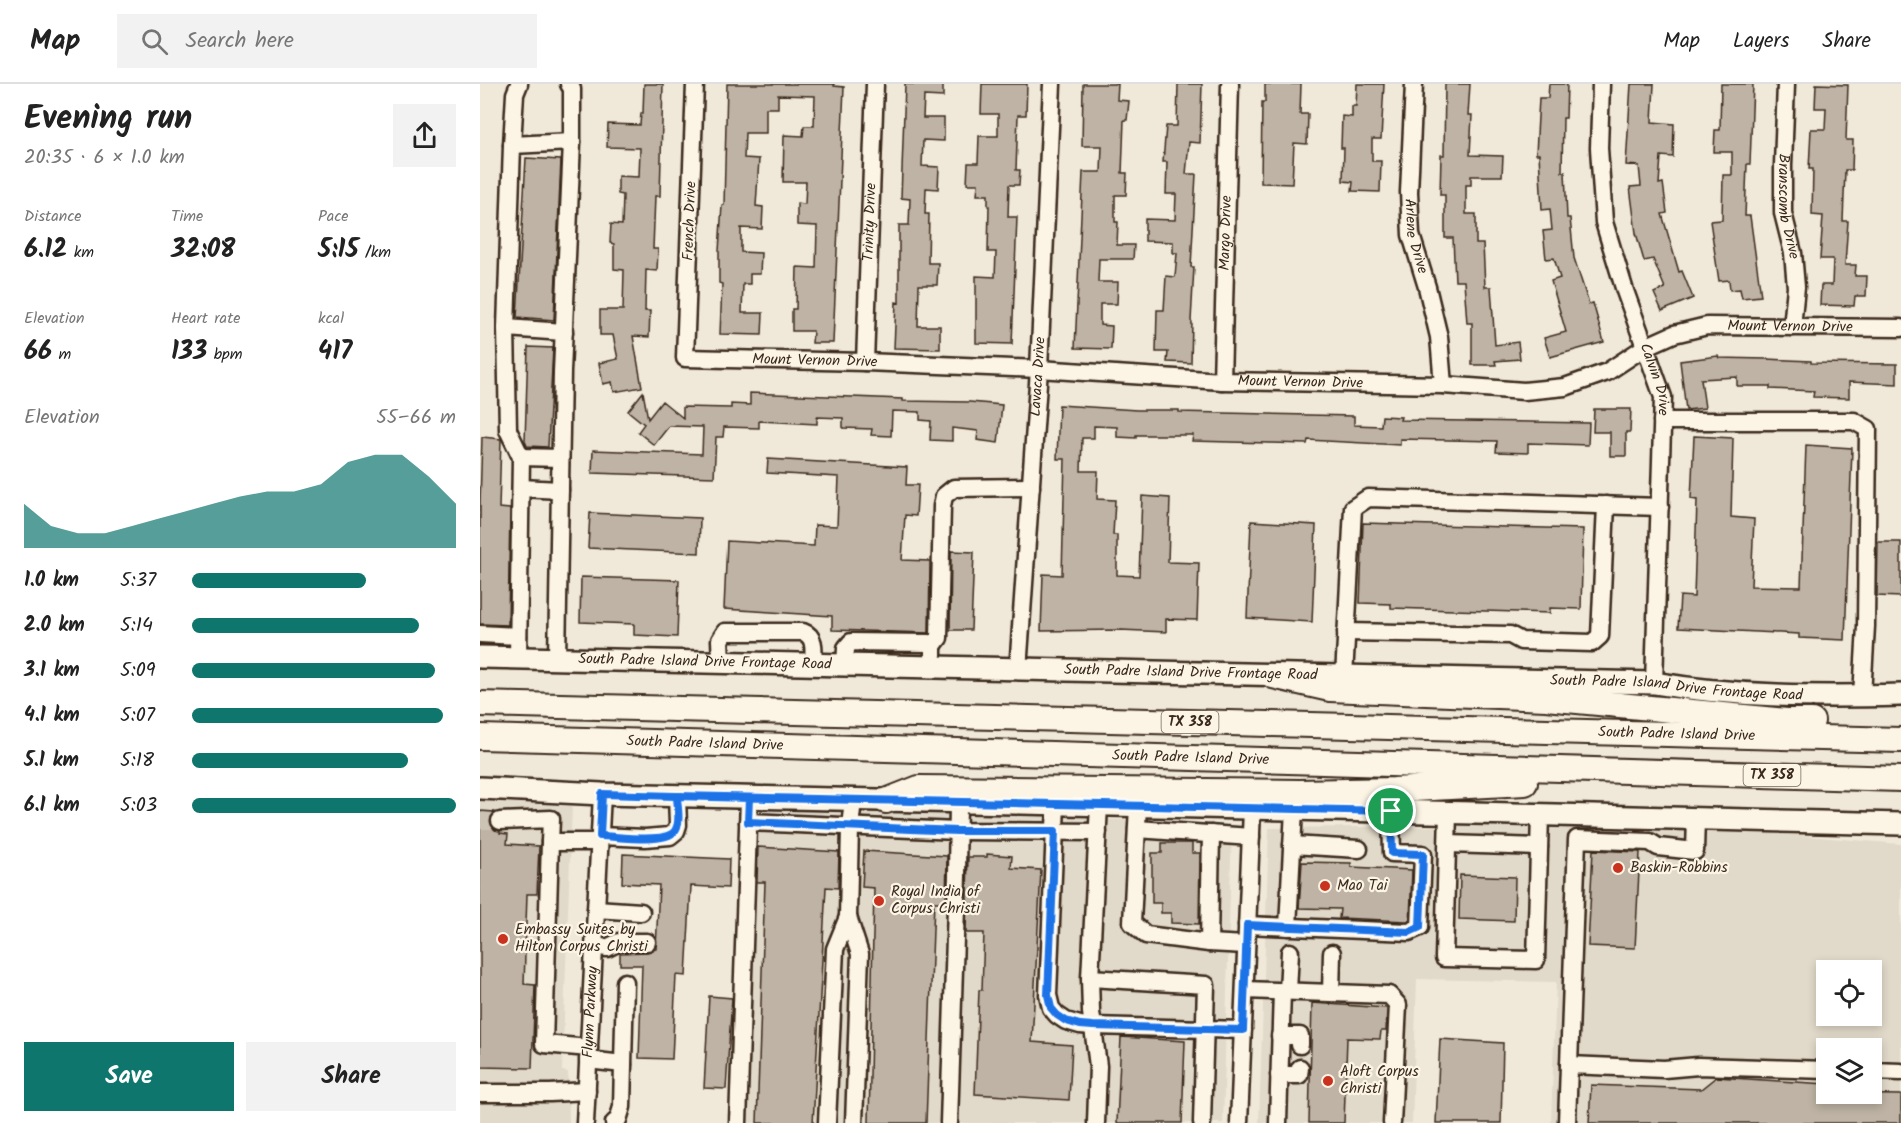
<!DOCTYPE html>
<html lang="en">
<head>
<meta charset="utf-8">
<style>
	:root { --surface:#fff; --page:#f2f2f2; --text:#222; --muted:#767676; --line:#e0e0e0; --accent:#0f766e }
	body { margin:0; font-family:Kalam,sans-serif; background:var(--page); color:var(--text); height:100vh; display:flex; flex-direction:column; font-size:22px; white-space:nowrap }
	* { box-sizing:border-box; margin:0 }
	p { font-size:20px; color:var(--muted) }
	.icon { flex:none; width:33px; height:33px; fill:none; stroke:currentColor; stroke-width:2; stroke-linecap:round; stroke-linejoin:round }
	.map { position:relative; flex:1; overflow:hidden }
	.sheet { display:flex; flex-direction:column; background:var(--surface); width:480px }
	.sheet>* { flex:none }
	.controls { position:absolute; left:1336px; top:876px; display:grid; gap:12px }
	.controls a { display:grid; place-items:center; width:66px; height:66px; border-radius:0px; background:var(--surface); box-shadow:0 3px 9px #0003; font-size:30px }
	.pin { position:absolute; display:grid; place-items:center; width:51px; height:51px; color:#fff; margin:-26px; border:3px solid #fff; border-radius:50%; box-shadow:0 2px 6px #0007 }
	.round { display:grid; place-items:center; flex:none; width:63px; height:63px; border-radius:0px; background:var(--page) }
	.summary { display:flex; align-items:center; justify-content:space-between; height:102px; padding:0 24px }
	h1 { font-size:33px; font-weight:700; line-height:45px }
	.stats { display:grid; grid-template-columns:repeat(3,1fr); gap:9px; height:102px; padding:6px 24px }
	.stats div { display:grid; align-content:center }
	.stats b { font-size:26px; font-weight:700 }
	.stats small { font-size:16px; font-weight:400 }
	.stats p { font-size:16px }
	.chart { height:168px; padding:12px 24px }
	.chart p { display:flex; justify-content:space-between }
	.chart svg { width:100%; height:108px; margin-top:6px; fill:var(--accent); opacity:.7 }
	.action { display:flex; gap:12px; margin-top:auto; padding:12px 24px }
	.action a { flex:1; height:69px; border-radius:0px; background:var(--accent); color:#fff; font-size:24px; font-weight:700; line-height:69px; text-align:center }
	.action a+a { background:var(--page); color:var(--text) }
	ul { padding:0 24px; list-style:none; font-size:20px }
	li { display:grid; grid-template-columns:96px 72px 1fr; align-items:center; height:45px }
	li i { height:15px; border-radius:8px; background:var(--accent) }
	header { display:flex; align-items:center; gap:36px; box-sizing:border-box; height:84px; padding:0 30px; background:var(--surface); border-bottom:2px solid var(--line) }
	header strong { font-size:28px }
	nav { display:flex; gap:33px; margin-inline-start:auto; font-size:21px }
	.search { width:420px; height:54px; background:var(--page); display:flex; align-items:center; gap:15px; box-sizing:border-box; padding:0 21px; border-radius:0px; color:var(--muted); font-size:22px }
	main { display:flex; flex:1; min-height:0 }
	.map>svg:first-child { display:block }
	.built { fill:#e1d9c9; fill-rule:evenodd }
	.building { fill:#beb3a4; stroke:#3b2a1e; stroke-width:1.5 }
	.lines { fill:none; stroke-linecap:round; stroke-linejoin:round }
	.minor-tunnel { stroke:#ccc3b4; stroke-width:16; stroke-dasharray:16 8; stroke-linecap:butt }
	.minor-casing { stroke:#3b2a1e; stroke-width:21 }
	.major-casing { stroke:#3b2a1e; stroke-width:26 }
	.highway-casing { stroke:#3b2a1e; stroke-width:28 }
	.minor { stroke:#fcf5e5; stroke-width:16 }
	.major { stroke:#fcf5e5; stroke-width:21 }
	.highway { stroke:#fcf5e5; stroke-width:24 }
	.route-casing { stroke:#fff; stroke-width:12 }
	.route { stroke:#1a73e8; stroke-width:8 }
	.poi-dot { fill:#c8321e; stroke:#fcf5e5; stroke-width:2 }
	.labels { text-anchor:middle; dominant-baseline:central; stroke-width:4.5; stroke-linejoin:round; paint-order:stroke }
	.shield { fill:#fcf5e5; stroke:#75675a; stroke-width:1.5 }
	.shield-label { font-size:14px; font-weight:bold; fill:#3b2a1e }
	.street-label { font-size:15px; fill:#3b2a1e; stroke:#fcf5e5 }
	.poi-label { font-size:15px; fill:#3b2a1e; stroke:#fcf5e5; text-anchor:start }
</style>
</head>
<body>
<header>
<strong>Map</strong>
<div class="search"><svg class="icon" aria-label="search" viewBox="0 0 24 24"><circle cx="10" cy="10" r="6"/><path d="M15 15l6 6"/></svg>Search here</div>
<nav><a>Map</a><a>Layers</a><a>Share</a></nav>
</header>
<main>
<section class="sheet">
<div class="summary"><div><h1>Evening run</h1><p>20:35 · 6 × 1.0 km</p></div><a class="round"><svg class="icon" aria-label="share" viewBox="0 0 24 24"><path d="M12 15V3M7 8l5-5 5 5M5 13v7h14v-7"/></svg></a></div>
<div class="stats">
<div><p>Distance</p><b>6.12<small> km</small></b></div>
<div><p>Time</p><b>32:08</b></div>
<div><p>Pace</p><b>5:15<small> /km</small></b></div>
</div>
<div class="stats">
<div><p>Elevation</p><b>66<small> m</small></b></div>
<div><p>Heart rate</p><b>133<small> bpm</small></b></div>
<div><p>kcal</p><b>417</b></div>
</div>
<div class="chart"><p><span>Elevation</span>55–66 m</p>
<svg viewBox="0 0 160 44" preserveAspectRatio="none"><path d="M0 44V26L10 35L20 38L30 38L40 35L50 32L60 29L70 26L80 23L90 21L100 21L110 18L120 9L130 6L140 6L150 15L160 26V44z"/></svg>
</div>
<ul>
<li><b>1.0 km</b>5:37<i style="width:66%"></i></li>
<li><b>2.0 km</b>5:14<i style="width:86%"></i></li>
<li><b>3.1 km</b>5:09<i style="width:92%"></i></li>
<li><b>4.1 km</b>5:07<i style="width:95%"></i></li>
<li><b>5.1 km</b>5:18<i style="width:82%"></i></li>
<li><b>6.1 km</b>5:03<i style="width:100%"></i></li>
</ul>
<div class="action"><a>Save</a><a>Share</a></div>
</section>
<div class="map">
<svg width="1421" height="1039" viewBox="0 0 1421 1039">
	<rect width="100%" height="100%" fill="#f0e9d9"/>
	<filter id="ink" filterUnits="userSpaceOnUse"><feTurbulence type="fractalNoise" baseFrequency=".0167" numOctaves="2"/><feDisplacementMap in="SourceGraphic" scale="12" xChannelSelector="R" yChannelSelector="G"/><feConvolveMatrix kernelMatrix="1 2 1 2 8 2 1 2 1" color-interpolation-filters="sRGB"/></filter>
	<g filter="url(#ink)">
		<path class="built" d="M0,717L92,722L82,987L88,988L89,1039H0Z
			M260,724L498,727L752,743L743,1039H248Z
			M1083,741L1268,747L1421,760V1039H1071L1076,898L937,895L932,1039H779L789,744ZM1347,886H1392V932H1347ZM1347,964H1392V1010H1347Z"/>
		<path class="building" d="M164,0H183L180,112H175L173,165H178L177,187L166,186L165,227H170L169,253L153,252L162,303L134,308L132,298L123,300L119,279L138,275L133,251H120V226H143L144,186L134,185V160L130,159L131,140L142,141L143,111L138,110V92L159,93L160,64L127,63L128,40L160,41L161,29H163Z
			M247,0H354V2L364,3L353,259H332L333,247H312V225H316L317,183L336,184L337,142L317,141V119L325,120L326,98H303L304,51L323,52L324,42H334L335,12L298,11V24H286V49H265L264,74L279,75L276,122L283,123L282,145L261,144V168L281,169L280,190H270V200H263L262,229H283L282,251L240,250L242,200L239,199V167L242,121H244Z
			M425,0H463V13L444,12L443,34H464V57L443,56L442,82L459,83L458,105L446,104L445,130H449L448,179H458L457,201H439L438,242H460V265L414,264L416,218L419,219V141H429L430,115L421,114Z
			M502,0H547L546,31H538L536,86H540L539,101H529L528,133H537L532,260L496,259V192L515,193L516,168H508L509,122H508V111H497L498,100H487L488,79H498L499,52H518V30H501Z
			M603,0H638L637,16L649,17L647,36H644L642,89H647L646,111H635V138H638L637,161H654L653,175H619L618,198H638L637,220H620V241L632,242L631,265L595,264L603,88H621L622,62H602Z
			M698,0H722L720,59L709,58L706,90H716L711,183H714L711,237L712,238L711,279L687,278L688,268H676L677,226H684L686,192L695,193L697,169H693V158L665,157V135L695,136L696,110H686L687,78H683L686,42H697Z
			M785,0H821L820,30H828L827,60L814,59L812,100L781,99L782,18H785Z
			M877,0H904L901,55H892V77H901L900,108L872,107L873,98L863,97L864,64H861L862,32L872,33V22H876Z
			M965,0H990L988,31H992L990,71L1023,72L1022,92H991V101H986V130H996V160H1003L1005,203H1011L1015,261L1038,258L1040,275L1015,277L1016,281H992V239H987L984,197H975L973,154H965V111H960L961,71H964Z
			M1069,0H1087L1086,34H1083L1082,88H1085L1087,134H1090L1094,174L1109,220L1113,219L1124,258L1070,273L1064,254L1086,248L1071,197L1080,194L1074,174L1066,175L1063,147L1072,146L1070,125L1062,126L1059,70H1056L1059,14H1068Z
			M1151,0H1174L1172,38L1194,40L1193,73L1181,72L1179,100L1183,99L1187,129L1182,130L1199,188L1202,187L1213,214L1182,227L1174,209L1185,204L1173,175L1164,177L1156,149L1150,103L1161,102L1159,82L1146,81Z
			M1241,0H1273L1270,80H1267L1265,132H1270L1281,212L1262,214L1260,205L1250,206L1249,196L1239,197L1230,137L1242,136L1243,91H1252V68H1234L1235,46H1240Z
			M1336,0L1368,1L1366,56H1373L1372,86H1365L1363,137H1368L1365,181H1376L1375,192H1387L1386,212H1375L1374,222L1340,221L1341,201H1352L1353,175H1340L1343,132L1332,131L1333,85H1329L1331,45H1345L1346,24H1335Z
			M46,74L81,76L74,236L37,233Z
			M48,263L73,264L68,363L47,362L45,357Z
			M1238,272L1239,274L1286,275L1331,277V279L1417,280V300L1369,298V314L1333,313L1334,307L1290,305V302H1257V293L1221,295L1225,324L1206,326L1200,277Z
			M163,308L168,335L182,317L203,334V323L251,324V320L270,321V309L423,315V317L490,318L522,321L518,359L497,356L498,347L472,344V357L450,356L451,337L440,336V328L412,327L411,352L391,351L392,345L363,344V334L337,333V340L279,337V344L244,343L243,353H236L234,393L112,389L113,366L222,370L223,343L189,342L174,361L158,348L164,340L148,327Z
			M579,321L657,326H699V328L874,332V341L901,342L902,332L921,333L920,336L1109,339L1108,361L1048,359V369L1016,368L1017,357L920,355V361L828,356L827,360L712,357L713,351H656V354L637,353V343L614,342V354H602L601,387H618L617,415L635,416L633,451H637V491L659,492L662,412L690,414L688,478L719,479L717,536L686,535V548L640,546L561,547L563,490L582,491L585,375H577Z
			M1114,325H1151L1150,348H1146V372H1130V348H1113Z
			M1214,352L1253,354L1251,433L1274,435L1271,502L1321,503L1326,361L1372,364L1365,556L1319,554V550L1198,544L1200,512L1214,513L1217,416L1211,415Z
			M2,353L21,355L19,424L30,425L28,541L0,540V419Z
			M288,375L427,383L426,401H438L436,432L425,431L422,476L450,477L449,549L352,546V532L244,525L247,457L334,462L335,441L357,442L359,393L287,389Z
			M110,429L220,434L219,469L108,464Z
			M771,437L836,441L832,538L767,534Z
			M883,439L1103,445L1101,525L1070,524V529L911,524V520L880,519Z
			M1398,458H1421V513L1397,512Z
			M471,467L494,468L491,546H470Z
			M101,493L199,496L197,553L154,551V540L100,538Z
			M0,727L14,728L10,733L11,742L15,746L20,747V749L28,750L27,760L59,762L57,810H47L44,900L55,901L52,984L0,983Z
			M682,759H712V769H720L719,840L691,839V829H681V819H672V769H682Z
			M278,763L359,768L358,804L346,803L333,1039H277L285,798H277Z
			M1113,766L1160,768L1155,864L1108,862Z
			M384,767L467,772L466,818H454L446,1039H389L394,804L382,803Z
			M143,770L249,775L248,804L211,802L206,892L196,891L192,975L159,974L162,881H140V869L167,868L176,865L179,801L142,799Z
			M507,770L532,772L531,784L561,786L552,958L592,961L589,1016L495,1010L499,906H502L504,849H486L488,773H507Z
			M822,778L871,779V783L932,786L930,836L927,837L859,834L860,825L819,824Z
			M980,791L1035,793L1034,837L979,835Z
			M229,912L252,914L246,1005L224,1004Z
			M832,919L907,924L906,947H901L900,955L867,954L864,1039H829Z
			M641,953L705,957L702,1039H637Z
			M960,955L1023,959L1021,1039H956Z
			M1236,993L1347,1000V1010L1421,1011V1039H1109L1111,1001L1221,1005Z"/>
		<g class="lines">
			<path class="minor-tunnel" d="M0,737H20"/>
			<g class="minor-casing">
				<g id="minor">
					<path d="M89,0L92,5V58"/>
					<path id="s1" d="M215,0L205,274L385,278L559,285L742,297L963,301L1044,307L1085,303L1127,288L1165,263L1194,250L1227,242L1421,244"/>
					<path id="s2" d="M934,0L929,108L931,151L947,203L959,253L963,301"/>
					<path id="s3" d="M1121,0L1119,64L1124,138L1145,207L1183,313L1174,599"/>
					<path id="s4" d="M1306,0L1303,81V129L1313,169L1316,203L1312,243"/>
					<path d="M32,61L35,10L39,0"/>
					<path d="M26,244L84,248"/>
					<path id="s5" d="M385,278L395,0"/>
					<path id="s6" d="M742,297L750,0"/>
					<path d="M1182,337H1374L1388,345L1386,542L1382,612"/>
					<path d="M41,373L80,374"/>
					<path d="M41,404L80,406"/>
					<path d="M866,548L1030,551L1041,557L1112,559L1120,552L1126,421"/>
					<path d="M0,550L38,552"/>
					<path d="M453,562L459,554L462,422L464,412L474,404L551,403"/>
					<path d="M38,574L41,373L28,346L26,244L32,61L92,58L82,288L77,575"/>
					<path d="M241,579L240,556L245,548H323C337,553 333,569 333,581"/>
					<path d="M365,582L366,564L371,558L448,559L453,562V571"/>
					<path id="s7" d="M538,586L559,285L572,0"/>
					<path d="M864,593L873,424L888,414L1180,423"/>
					<path d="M576,720L568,911L571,924L577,931L586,937L600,941L613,942L763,946"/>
					<path d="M658,722L652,839L666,851L729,859L766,861"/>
					<path d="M968,728L964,874L1056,876L1060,730"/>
					<path d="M20,737L71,735L70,758H119"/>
					<path d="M268,738L477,747L618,748"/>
					<path d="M657,745L771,753"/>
					<path d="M120,752L165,754L190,752L196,747L198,741L197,712"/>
					<path d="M70,758L64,960L109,964"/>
					<path d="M968,760L1059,763"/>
					<path d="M812,761L879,765"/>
					<path d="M116,825L161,828"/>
					<path d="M368,833L370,743L373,716"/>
					<path d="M767,841L929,848L940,843L943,770L912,769L911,727"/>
					<path d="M808,843L814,725"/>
					<path d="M729,859L731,750"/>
					<path d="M114,862L127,864L139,858H167"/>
					<path d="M610,894L726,901L722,1039"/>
					<path d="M765,906L909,911L918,921L912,1039"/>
					<path d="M808,907L810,868"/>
					<path d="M851,909L852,869"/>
					<path d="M800,952H820V961"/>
					<path d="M108,976L143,980"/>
					<path d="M1089,981L1097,755L1170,758L1178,763L1215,767L1216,734"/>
					<path d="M1392,987L1421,988"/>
					<path d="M799,991H819L820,984"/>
					<path d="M0,1009H70L107,1007"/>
					<path id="s8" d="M105,1039L122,710"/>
					<path d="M134,1039L138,1036L142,1023L145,898"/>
					<path d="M258,1039L269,714"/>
					<path d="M347,1039L355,865L368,833L380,870L374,1039"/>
					<path d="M469,1039L477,792L478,718"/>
					<path d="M616,1039L618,982L611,928L610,894L619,721"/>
					<path d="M759,1039L772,725"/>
					<path d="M798,1039L802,907"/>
					<path d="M1087,1039L1089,981L1184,985L1218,982L1347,986"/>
				</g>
			</g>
			<g class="major-casing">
				<g id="major">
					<path id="s9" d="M0,573L1174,599C1256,613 1339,613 1421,611"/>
					<path d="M0,704L122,710L994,729L1421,740"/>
				</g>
			</g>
			<g class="highway-casing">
				<g id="highway">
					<path d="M793,592L850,605L1066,614L1307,637H1332"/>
					<path id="s10" d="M0,620L1421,656"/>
					<path id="s11" d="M0,653L1421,695"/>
					<path d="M406,717L439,704L819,708L914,706L1045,699"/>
				</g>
			</g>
			<use href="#minor" class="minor"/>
			<use href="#major" class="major"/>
			<use href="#highway" class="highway"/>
		</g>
	</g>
	<g class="lines" filter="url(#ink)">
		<g class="route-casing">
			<path id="route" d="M911,727L197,712C197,721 201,736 196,745C189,761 136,752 120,752L122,710L269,714L268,738L477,747H575L568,911L571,924L577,931L586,937L600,941L613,942L763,946L767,841L929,848L940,843L943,770L912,769L911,727"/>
		</g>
		<use href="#route" class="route"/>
	</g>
	<g class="poi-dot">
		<circle cx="1138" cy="784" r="6"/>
		<circle cx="845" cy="802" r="6"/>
		<circle cx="399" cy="817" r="6"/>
		<circle cx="23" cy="855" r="6"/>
		<circle cx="848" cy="997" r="6"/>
	</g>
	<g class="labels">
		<g class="shield">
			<rect x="681.5" y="627" width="57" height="22" rx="4.5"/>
			<rect x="1263.5" y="680" width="57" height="22" rx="4.5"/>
		</g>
		<g class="shield-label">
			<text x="710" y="638">TX 358</text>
			<text x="1292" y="691">TX 358</text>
		</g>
		<g class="street-label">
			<text stroke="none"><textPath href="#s4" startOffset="123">Branscomb Drive</textPath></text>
			<text transform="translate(210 137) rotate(-88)">French Drive</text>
			<text stroke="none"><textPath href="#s5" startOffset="140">Trinity Drive</textPath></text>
			<text stroke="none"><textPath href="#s6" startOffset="148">Margo Drive</textPath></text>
			<text stroke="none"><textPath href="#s2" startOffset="153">Arlene Drive</textPath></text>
			<text stroke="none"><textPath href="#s1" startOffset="1394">Mount Vernon Drive</textPath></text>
			<text stroke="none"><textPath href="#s1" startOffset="404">Mount Vernon Drive</textPath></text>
			<text stroke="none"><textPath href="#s7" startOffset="294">Lavaca Drive</textPath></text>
			<text stroke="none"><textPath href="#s3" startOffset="304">Calvin Drive</textPath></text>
			<text stroke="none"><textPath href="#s1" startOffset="890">Mount Vernon Drive</textPath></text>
			<text stroke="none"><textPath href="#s9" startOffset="225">South Padre Island Drive Frontage Road</textPath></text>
			<text stroke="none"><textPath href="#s9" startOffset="711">South Padre Island Drive Frontage Road</textPath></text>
			<text stroke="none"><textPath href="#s9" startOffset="1197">South Padre Island Drive Frontage Road</textPath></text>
			<text stroke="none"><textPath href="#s10" startOffset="1197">South Padre Island Drive</textPath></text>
			<text stroke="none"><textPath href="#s11" startOffset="225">South Padre Island Drive</textPath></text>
			<text stroke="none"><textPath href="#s11" startOffset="711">South Padre Island Drive</textPath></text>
			<text stroke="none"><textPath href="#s8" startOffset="111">Flynn Parkway</textPath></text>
		</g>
		<g class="poi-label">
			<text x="1150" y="784">Baskin-Robbins</text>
			<text x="857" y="802">Mao Tai</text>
			<text x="411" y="808">Royal India of<tspan x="411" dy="17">Corpus Christi</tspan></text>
			<text x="35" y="846">Embassy Suites by<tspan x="35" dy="17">Hilton Corpus Christi</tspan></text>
			<text x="860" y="988">Aloft Corpus<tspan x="860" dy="17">Christi</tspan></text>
		</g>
	</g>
</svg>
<div class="controls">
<a><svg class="icon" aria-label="locate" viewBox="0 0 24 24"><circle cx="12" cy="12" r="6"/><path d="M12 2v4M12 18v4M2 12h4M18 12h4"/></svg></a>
<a><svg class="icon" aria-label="layers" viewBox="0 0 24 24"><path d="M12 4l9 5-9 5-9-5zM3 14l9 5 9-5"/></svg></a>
</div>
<div class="pin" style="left:911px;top:727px;background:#1e9e55"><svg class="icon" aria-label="arrive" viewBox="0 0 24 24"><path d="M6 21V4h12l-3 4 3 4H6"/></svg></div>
</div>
</main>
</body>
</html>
